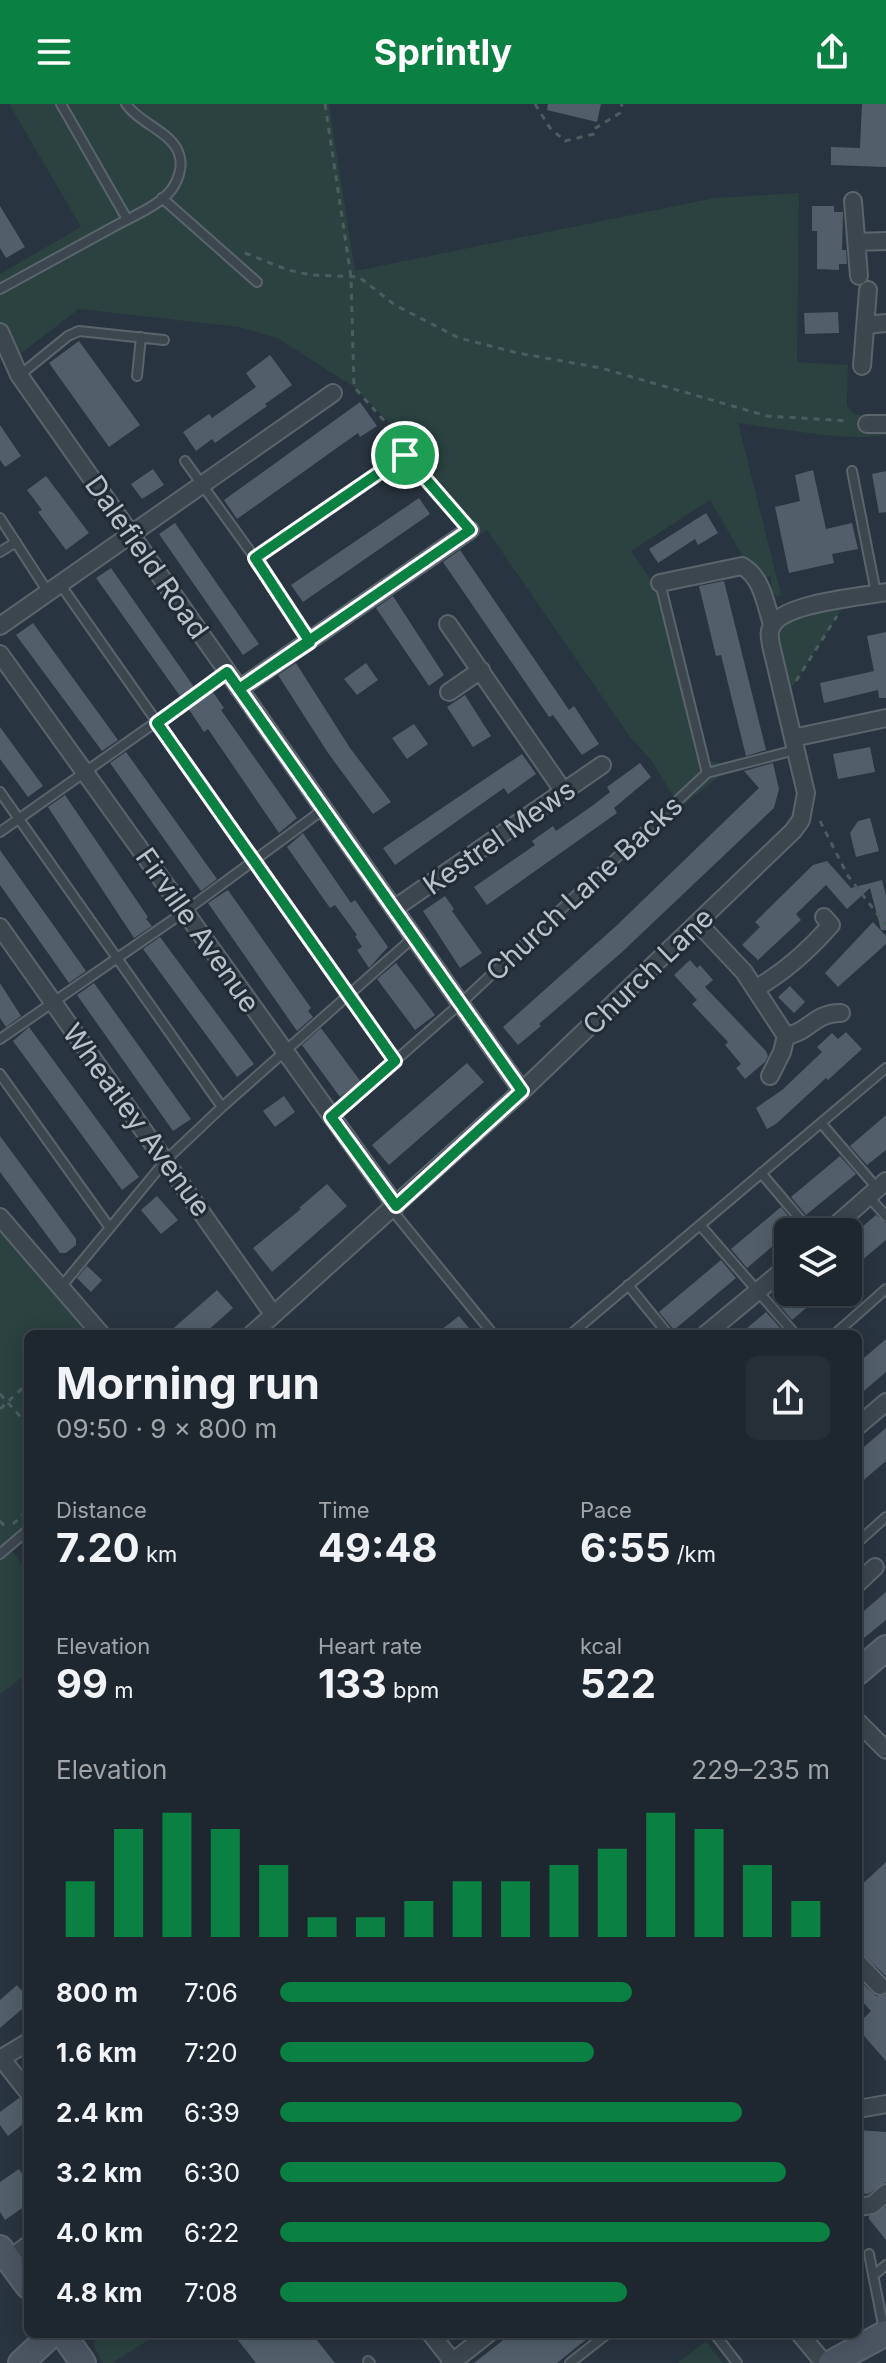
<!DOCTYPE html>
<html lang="en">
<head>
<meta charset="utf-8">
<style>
	:root { --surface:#1e272f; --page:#262f37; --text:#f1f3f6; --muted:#a1a5aa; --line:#3c444b; --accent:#0b8043 }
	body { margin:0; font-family:Inter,sans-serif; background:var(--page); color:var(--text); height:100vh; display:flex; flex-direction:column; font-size:30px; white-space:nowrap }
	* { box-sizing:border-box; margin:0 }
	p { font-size:26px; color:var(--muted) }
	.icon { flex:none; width:44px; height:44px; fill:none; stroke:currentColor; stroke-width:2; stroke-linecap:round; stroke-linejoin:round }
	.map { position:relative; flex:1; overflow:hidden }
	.details { position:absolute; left:24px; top:1226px; width:838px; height:1008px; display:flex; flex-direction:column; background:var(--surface); border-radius:12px; box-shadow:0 4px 20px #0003,0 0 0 2px var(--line) }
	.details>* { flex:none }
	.controls { position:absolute; left:774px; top:1114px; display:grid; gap:16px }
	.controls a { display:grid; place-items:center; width:88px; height:88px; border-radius:12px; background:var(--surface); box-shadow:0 4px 20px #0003,0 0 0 2px var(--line); font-size:40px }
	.pin { position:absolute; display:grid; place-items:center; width:68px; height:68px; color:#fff; margin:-34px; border:4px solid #fff; border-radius:50%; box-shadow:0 2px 8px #0007 }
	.round { display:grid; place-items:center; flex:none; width:84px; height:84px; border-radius:12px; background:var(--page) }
	.headline { display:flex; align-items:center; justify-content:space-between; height:136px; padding:0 32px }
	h1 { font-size:44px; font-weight:700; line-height:60px }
	.figures { display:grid; grid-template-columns:repeat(3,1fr); gap:12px; height:136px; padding:8px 32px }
	.figures div { display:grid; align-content:center }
	.figures b { font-size:40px; font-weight:700 }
	.figures small { font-size:22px; font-weight:400 }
	.figures p { font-size:22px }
	.chart { height:224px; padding:16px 32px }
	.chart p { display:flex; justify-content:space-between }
	.chart svg { width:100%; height:144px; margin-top:8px; stroke:var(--accent); stroke-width:6 }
	ul { padding:0 32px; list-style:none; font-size:26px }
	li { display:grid; grid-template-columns:128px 96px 1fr; align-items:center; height:60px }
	li i { height:20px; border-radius:10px; background:var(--accent) }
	header { display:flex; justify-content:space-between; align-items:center; height:104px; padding:0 32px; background:var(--accent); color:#fff; font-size:36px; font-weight:700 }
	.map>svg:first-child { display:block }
	.green { fill:#2b4241 }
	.building { fill:#525f6a }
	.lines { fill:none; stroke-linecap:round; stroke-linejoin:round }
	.lane-casing { stroke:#5a646d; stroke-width:12 }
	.street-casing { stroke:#5a646d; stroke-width:20 }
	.secondary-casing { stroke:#5a646d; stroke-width:28 }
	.path { stroke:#4b5e5f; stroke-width:3; stroke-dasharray:6 6; stroke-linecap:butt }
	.lane { stroke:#3c464f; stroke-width:8 }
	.street { stroke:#3c464f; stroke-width:16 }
	.secondary { stroke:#4b5562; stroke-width:24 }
	.route-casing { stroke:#fff; stroke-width:16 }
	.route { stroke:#0b8043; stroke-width:10 }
	.labels { text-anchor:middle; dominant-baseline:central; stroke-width:6; stroke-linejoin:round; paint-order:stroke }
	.street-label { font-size:28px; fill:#b9c1ca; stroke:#212b35 }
</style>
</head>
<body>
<header><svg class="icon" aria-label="menu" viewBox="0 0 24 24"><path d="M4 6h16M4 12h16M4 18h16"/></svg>Sprintly<svg class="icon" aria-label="share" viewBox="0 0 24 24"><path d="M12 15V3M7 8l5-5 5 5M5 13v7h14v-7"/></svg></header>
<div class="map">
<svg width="886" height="2259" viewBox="0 0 886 2259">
	<rect width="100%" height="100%" fill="#28343f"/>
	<path class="green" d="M9,0H329L355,167L715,94L799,89L797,258L848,261L847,301L854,310L886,314V331C848,338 778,324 738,319L781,491L776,492L771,487V472L757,475L742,462L743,453L710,396L631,447L652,478L660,479L704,656L721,659L724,669L680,703L651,656L630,633L487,426L471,437L399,348V328L354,283L277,234L239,223L79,205L12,256L0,239V170L81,123Z
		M848,496L783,597L772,520Z
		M8,1123L101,1230H28V1426L9,1443L28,1469V1569L0,1590V1130Z
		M97,2230H158L112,2259H103L94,2242Z
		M706,2237L723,2259H678Z"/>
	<path class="building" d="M548,0H601L597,18L547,6Z
		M862,0H886V63L831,61V43L860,44Z
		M0,102L25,143L6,154L0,144Z
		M812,102H834V108H843L842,146H846L847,160H839V166L817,165V127H812Z
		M838,208L839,229L805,230L804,209Z
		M79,237L140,321L109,343L49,259Z
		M270,251L292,281L265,300L267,302L215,339L212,335L196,347L183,328L209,310L212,314L256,283L246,269Z
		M360,298L377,322L360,333L358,329L237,415L224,396Z
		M0,321L21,352L5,363L0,356Z
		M153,365L164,381L142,395L131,380Z
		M813,366L826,425L852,419L858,445L832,450L834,459L789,469L775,403L800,397L795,371Z
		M886,367V408L879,409L872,370Z
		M46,372L89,429L66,446L38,408L42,406L27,386Z
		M419,394L430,410L303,498L291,481Z
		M706,409L718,429L698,441L695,435L658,459L649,445Z
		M175,419L259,540L243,551L159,430Z
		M460,446L569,606L574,602L599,640L582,651L553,611L549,613L443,458Z
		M111,464L194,583L180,592L96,474Z
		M724,477L766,646L746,652L721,551L716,552L699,482Z
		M393,492L444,571L429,582L376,504Z
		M33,519L118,636L102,647L16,531Z
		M886,528V594H879L878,586L824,599L820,579L874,567L867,532Z
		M296,559L350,644L391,698L373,710L328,649L278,571Z
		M366,559L378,576L357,591L344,575Z
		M213,588L224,604L221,606L297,714L279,729L208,625L204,628L188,604Z
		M465,591L491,632L473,643L447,603Z
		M414,620L428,640L407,655L392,634Z
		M0,623L43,682L28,693L0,655Z
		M870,643L875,668L838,675L833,650Z
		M126,648L217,775L201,787L110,659Z
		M522,650L536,670L508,690L504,684L395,761L383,744Z
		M640,659L651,673L614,704L617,709L487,801L474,783L535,741L532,737L553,722L556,727L592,702L610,688L607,683Z
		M773,659L779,685L774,704L621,849L539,920L541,922L518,941L503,923L615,823L759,684L744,667Z
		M65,691L148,813L146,815L152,822L134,834L48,703Z
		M870,714L879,747L856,753L850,729L858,717Z
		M303,729L351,799L355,796L388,843L369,864L357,846L362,843L355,832L357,831L335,801L330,804L287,743Z
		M0,746L86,867L69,879L0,781Z
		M827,757L851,784L882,776L886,792V826H881L870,784L847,805L826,781L796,810L801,816L758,856L742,841L760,823L755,818L813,761Z
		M228,786L311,904L308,907L313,913L297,927L208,799Z
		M445,792L454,805L452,807L482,849L460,864L423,807Z
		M873,818L886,832V840L838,883L825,869Z
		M160,833L254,960L237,973L143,845Z
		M690,856L697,864L700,861L713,876L705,883L766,947L768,952L765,958L745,975L736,964L741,960L725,941L728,938L692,900L697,896L674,871Z
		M396,859L435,911L415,926L377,875Z
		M0,879L21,912L6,923L0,914Z
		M94,879L191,1015L173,1027L77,891Z
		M790,882L805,898L794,909L778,893Z
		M29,923L139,1073L122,1086L13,937Z
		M321,924L361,978L340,993L302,941Z
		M846,928L862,945L828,976L826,974L776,1020L767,1025L756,1004L782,986L822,948L817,943L832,929L838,935Z
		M467,959L484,978L389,1061L372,1041Z
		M284,992L295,1008L275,1023L263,1007Z
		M886,1011V1046L867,1061L850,1042Z
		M0,1032L76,1135V1141L66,1149H60L0,1068Z
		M840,1052L856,1070L806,1111L791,1093Z
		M327,1080L347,1102L272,1168L253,1144L301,1105L299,1104Z
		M157,1092L178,1116L161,1130L141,1106Z
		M781,1103L796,1122L747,1164L731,1145Z
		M876,1111L886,1119V1136L848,1168V1135Z
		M721,1156L736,1174L674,1226L659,1208Z
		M87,1162L102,1176L91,1188L77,1174Z
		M217,1186L233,1204L204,1230H167Z
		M786,1188H825L792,1216L776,1197Z
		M766,1208L782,1226L777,1230H740Z
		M459,1212L474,1230H436Z
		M886,1235V1268L858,1292V1259Z
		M886,1324V1357L858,1381V1348Z
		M886,1488V1516L858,1539V1512Z
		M886,1758V1872L858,1846V1784Z
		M861,1878L876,1892L886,1891V1957L858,1925V1920L871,1907L858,1893V1880Z
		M17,1881L28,1894V1900L0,1924V1896Z
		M19,1994L28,1999V2016L8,2032L0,2021V2008Z
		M858,2026L886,2028V2078L868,2090L858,2089Z
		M19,2065L28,2079V2100L5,2116L0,2108V2078Z
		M886,2103V2136L869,2115V2112Z
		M233,2230H312L335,2259H256Z
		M511,2230H593L557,2259H474Z"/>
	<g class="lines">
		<g class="lane-casing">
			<path id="lane" d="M61,0L127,115
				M162,94L257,178
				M0,185C38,164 76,143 115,122C133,112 159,102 172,85C179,75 183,61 179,50C172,28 140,20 126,0
				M20,271L68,232L79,227L164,236
				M137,272L141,233
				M185,357L255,454L310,538
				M852,367L876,489
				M0,414L48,488
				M0,448L16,438
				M255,454L405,351L470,426
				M60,480L395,957
				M707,669L795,646
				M0,688L222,1003
				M0,728L227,568
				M0,935L184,808L324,705
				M0,970L110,1124
				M331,1013L461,899L707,669L660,479
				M821,1019L877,1084
				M761,1069L811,1128
				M869,1093L886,1112
				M392,1106L493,1230
				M700,1121L795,1230
				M628,1181L668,1230
				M61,1183L166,1056L222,1003L414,833
				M571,1230L886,964
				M835,1230L886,1185
				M858,1438L886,1413
				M0,1450L28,1426
				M869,2150L884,2226
				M873,2172L886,2161
				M717,2233L737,2259
				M368,2257L370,2259
				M570,2259L607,2230"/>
		</g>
		<g class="street-casing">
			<path id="street" d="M853,97L859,172
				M857,138L886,137
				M866,221L886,219
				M0,228L19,271L522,987
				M862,262L868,186
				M867,320H886
				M660,479L742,462C762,473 765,499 772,520
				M448,520L564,688
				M0,522L333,289
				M0,550L396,1102
				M239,585L470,426
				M449,588L481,566
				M793,634L886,614
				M395,804L602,661
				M698,819L744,868L786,932L782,948L770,972
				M0,823L273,1210
				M755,885C785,868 809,846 831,821L824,813
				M786,932C808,929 815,908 841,909
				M0,1113L101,1230
				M828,1128L886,1077
				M252,1230L522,987L793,727L801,716L806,689L771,541C770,534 768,528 772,522C783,499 861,493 886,488
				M706,1230L788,1162
				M858,1322L886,1298
				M858,1479L875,1463
				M858,1618L886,1646
				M858,1859L880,1882
				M1,1954L28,1988
				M0,1955L28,1938
				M858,2005L886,2000
				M858,2103L872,2101L886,2089
				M8,2156L28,2141
				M431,2230L449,2253L451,2259
				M800,2230L824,2259
				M451,2259L488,2230"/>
		</g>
		<g class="secondary-casing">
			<path id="secondary" d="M858,1568L886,1544
				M0,2144L28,2182
				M63,2230L83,2259
				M21,2259L52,2230
				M831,2259L886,2229"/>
		</g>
		<path class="path" d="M325,0L351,173L354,283L396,330L400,341
			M535,0L550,24L565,37L594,30V25L620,9L622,0
			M245,149L288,166L311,171L359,173L395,201L459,234L518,249L601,264L767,312L849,317
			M796,577L837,512
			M820,717L848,772L886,821
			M0,1290L28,1321
			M0,1305L28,1279
			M0,1417L7,1425
			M13,1420L28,1406"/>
		<use href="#lane" class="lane"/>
		<use href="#street" class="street"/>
		<use href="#secondary" class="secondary"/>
	</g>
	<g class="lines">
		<g class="route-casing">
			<path id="route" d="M405,351L255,454L310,538L239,585L522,987L396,1102L331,1013L395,957L157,619L227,568L239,585L470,426L405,351"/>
		</g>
		<use href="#route" class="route"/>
	</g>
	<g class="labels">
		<g class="street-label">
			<text transform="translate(147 453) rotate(55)">Dalefield Road</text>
			<text transform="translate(499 733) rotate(-35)">Kestrel Mews</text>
			<text transform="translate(584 784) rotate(-43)">Church Lane Backs</text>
			<text transform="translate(198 826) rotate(55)">Firville Avenue</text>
			<text transform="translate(648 867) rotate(-44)">Church Lane</text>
			<text transform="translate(137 1016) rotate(54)">Wheatley Avenue</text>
		</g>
	</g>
</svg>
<div class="controls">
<a><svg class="icon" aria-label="layers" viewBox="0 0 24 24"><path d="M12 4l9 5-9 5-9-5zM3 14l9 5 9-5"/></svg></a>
</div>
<div class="pin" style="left:405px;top:351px;background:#1e9e55"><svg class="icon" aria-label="arrive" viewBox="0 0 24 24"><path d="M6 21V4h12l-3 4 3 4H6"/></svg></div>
<section class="details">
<div class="headline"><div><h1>Morning run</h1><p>09:50 · 9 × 800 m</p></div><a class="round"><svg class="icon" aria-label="share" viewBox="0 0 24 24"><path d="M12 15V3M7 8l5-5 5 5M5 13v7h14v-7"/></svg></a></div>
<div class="figures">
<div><p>Distance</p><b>7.20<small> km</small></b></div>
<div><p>Time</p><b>49:48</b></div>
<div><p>Pace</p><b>6:55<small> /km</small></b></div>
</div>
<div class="figures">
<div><p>Elevation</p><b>99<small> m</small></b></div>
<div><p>Heart rate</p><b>133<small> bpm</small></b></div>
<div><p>kcal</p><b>522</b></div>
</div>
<div class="chart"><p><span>Elevation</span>229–235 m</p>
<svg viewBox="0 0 160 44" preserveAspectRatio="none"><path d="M5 44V27M15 44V11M25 44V6M35 44V11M45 44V22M55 44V38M65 44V38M75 44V33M85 44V27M95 44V27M105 44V22M115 44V17M125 44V6M135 44V11M145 44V22M155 44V33"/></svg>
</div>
<ul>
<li><b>800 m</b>7:06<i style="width:64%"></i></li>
<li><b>1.6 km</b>7:20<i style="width:57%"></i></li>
<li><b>2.4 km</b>6:39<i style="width:84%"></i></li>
<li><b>3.2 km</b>6:30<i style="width:92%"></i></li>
<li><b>4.0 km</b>6:22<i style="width:100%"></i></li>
<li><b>4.8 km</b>7:08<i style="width:63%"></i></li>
</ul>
</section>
</div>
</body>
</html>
